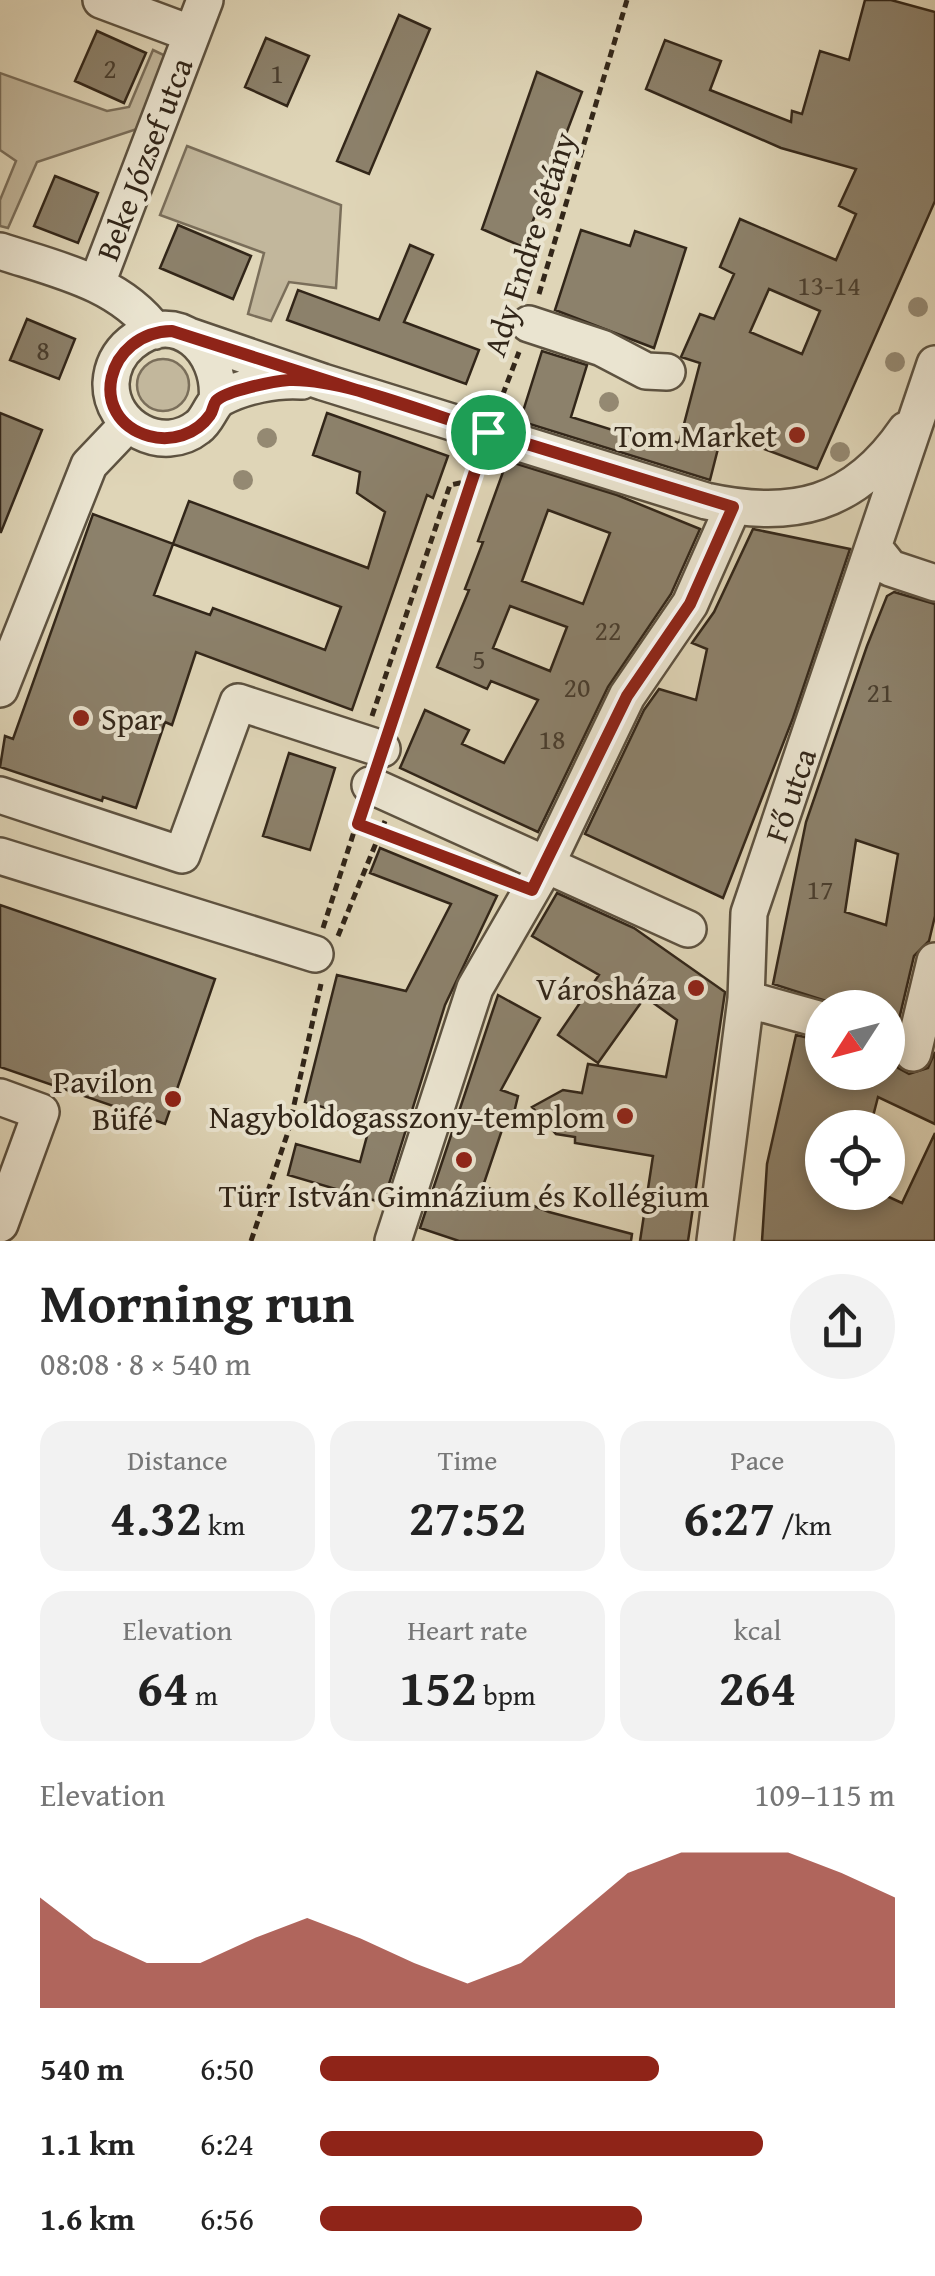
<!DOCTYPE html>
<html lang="en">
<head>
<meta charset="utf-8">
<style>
	:root { --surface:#fff; --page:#f2f2f2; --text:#222; --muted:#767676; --accent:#8f2418 }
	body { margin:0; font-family:"Gentium Book Plus",serif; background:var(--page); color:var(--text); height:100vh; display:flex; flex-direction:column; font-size:38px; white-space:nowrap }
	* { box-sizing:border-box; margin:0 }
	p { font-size:32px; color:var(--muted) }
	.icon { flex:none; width:55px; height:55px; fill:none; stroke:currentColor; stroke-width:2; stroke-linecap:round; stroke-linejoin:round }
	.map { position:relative; height:1241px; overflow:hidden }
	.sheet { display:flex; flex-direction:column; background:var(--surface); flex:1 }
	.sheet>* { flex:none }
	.needle { width:65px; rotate:234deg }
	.fabs { position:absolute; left:805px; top:990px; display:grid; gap:20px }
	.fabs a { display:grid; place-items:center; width:100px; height:100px; border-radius:50%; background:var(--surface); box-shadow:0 5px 15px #0003; font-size:50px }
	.pin { position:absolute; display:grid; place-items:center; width:85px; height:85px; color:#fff; margin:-42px; border:5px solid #fff; border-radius:50%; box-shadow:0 2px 10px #0007 }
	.round { display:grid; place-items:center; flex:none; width:105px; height:105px; border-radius:52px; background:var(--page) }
	.overview { display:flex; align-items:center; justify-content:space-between; height:170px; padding:0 40px }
	h1 { font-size:55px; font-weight:800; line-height:75px }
	.stats { display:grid; grid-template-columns:repeat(3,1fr); gap:15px; height:170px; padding:10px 40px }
	.stats div { display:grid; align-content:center; border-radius:25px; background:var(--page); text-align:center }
	.stats b { font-size:50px; font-weight:800 }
	.stats small { font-size:28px; font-weight:400 }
	.stats p { font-size:28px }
	.chart { height:280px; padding:20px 40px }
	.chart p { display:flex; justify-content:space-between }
	.chart svg { width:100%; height:180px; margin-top:10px; fill:var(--accent); opacity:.7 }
	ul { padding:0 40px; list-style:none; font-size:32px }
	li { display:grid; grid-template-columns:160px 120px 1fr; align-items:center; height:75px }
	li i { height:25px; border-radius:12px; background:var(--accent) }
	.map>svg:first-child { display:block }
	.green { fill:#c2b79c; stroke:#7a6e5a; stroke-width:2.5 }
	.building { fill:#8c816b; stroke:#322619; stroke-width:2.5; fill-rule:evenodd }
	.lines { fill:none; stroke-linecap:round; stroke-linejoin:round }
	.minor-casing { stroke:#5d5240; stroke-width:40 }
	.path { stroke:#322619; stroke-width:5; stroke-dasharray:8 5; stroke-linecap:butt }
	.minor { stroke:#eae4d0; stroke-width:35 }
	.tree { fill:#948972 }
	.route-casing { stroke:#fff; stroke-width:20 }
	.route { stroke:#8f2418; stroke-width:12 }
	.poi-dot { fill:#8f2418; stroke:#eae4d0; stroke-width:4 }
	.labels { text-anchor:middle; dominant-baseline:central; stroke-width:8; stroke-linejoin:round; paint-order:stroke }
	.number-label { font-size:28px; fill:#483d2e }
	.street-label { font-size:32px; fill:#322619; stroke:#eae4d0 }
	.poi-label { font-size:32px; fill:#322619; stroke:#eae4d0; text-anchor:end }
</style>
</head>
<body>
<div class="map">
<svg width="935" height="1241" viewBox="0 0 935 1241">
	<rect width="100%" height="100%" fill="#dfd5b7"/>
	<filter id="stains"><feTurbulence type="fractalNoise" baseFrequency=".002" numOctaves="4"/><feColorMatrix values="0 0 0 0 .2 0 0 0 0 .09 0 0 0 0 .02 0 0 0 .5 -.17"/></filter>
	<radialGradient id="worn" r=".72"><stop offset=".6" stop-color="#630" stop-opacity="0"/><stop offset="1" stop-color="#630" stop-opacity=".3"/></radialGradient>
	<path class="green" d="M153,50L168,57L137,129L37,162L8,228L0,226V200L16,161L0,150V73L107,111L129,107Z
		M187,146L341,205L336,288L289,282L271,321L248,314L264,253L160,215Z
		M137 385a26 26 0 1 1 52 0a26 26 0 1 1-52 0Z"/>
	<path class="building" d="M865,0H891L935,12V201L817,469L722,433L710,480L520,421L542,351L587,365L571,417L622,433L624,427L679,443L700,363L681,357L700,314L714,319L734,274L720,267L740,219L836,260L856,214L839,206L856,169L781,148L646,89L665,40L721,61L710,90L791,122L792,111L802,114L820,51L849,60ZM769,289L820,311L802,354L750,332Z
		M399,15L430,29L369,174L337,161Z
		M97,31L146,53L124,103L75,81Z
		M266,38L309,56L287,106L245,87Z
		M537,72L582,92L523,247L482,229Z
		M55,176L98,193L78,243L34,226Z
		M178,225L251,256L233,299L160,268Z
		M581,230L630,246L635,231L686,248L654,348L555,310Z
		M410,245L433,255L404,322L479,350L466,384L287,320L298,290L379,320Z
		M27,319L75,339L59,379L10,360Z
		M0,413L42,430L1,532H0Z
		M327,413L448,456L433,498L427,495L352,710L196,652L172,725L165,722L136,808L103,797L102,801L0,767L5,736L13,739L93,514L173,544L189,501L368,568L385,512L357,493L360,472L313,455ZM173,544L341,607L325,650L213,608L210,615L154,595Z
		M507,461L617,495L700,529L671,594L608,687L538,832L400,768L425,710L469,730L462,744L504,763L538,700L491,681L487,689L437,667L469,590L465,589L483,542L478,541ZM548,510L610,533L583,604L522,581ZM510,606L567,627L550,671L493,648Z
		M753,529L850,549L793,718L723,898L585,834L644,710L659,689L696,700L707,649L692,643L714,612Z
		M894,592L935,604V916L929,941L914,956L892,1049L898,1068L909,1074L928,1068L935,1052V1124L878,1097L870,1128H822V1192H878L902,1203L935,1133V1241H762L767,1164L796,1035L822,1041V1072H888V1008H848L773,984L806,822L867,646L887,596ZM856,840L898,854L886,925L845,912Z
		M289,753L335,768L310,850L263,836Z
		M380,848L497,896L445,1005L383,1203L288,1175L296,1144L360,1162L371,1121L305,1102L337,975L406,991L451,904L370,873Z
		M557,893L634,928L725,992L688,1241H640L653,1156L575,1143V1137L556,1134L532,1107L563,1090L582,1093L588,1064L666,1077L677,1020L645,997L598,1063L558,1035L599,975L532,936Z
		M0,905L215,979L165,1124L0,1067Z
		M498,995L540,1018L501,1090L518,1096L513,1117L507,1115L483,1186L549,1212L632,1234L631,1241H459L420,1228Z"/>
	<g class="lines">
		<g class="minor-casing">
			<path id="minor" d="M101,0L192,34
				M0,251C55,269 119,282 155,331
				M97,283L205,0
				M529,324L602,348L646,371L667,372
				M189,336L323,382L706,501C792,520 854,506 906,430
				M217,400C222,350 176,306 131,343C119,353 112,367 111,383C110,427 163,455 198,427C208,420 211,404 221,398C243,386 277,379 302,381
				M875,549L890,568L935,583
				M0,689L89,465L128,424
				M370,785L688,929
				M0,795L182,855L238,702L382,749
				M0,856L315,954
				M746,999L822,1020
				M913,1053L935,961
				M0,1097L41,1112L0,1224
				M393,1241L475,988L547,863L627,696L690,604L733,507
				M715,1241L746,999L749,913L935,364"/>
		</g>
		<path class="path" d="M539,294L627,0
			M498,407L519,352
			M372,716L450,485L470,481
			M392,719L479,459
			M358,824L458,861
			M323,928L361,810
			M338,936L385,821
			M251,1241L288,1132L321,984"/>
		<use href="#minor" class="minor"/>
	</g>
	<g class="tree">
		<circle cx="918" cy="307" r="10"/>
		<circle cx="895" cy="362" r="10"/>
		<circle cx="609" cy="402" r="10"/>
		<circle cx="267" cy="438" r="10"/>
		<circle cx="840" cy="452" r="10"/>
		<circle cx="243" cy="480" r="10"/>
	</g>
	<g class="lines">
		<g class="route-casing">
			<path id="route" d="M488,432L172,331C106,332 85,418 149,436C171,442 196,435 210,415C213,411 213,405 216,401C225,391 274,381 289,380C344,378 433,416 488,432L358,824L532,890L627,696L690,604L733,507L488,432"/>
		</g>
		<use href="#route" class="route"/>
	</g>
	<g class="poi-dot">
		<circle cx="797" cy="435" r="10"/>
		<circle cx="81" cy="718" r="10"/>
		<circle cx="696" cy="988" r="10"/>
		<circle cx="173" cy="1099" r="10"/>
		<circle cx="625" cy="1116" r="10"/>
		<circle cx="464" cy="1160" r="10"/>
	</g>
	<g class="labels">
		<g class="number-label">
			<text x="110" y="67">2</text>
			<text x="277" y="72">1</text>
			<text x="829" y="284">13-14</text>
			<text x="43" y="349">8</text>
			<text x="608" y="629">22</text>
			<text x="479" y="658">5</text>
			<text x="577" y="686">20</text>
			<text x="880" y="691">21</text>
			<text x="552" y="738">18</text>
			<text x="820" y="888">17</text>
		</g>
		<g class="street-label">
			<text transform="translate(144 159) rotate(-69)">Beke József utca</text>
			<text transform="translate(529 244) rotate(-72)">Ady Endre sétány</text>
			<text transform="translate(790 795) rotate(-71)">Fő utca</text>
		</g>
		<g class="poi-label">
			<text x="777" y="435">Tom Market</text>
			<text x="101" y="718" text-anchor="start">Spar</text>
			<text x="676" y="988">Városháza</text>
			<text x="153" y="1081">Pavilon<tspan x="153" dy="37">Büfé</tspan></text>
			<text x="605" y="1116">Nagyboldogasszony-templom</text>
			<text x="464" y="1195" text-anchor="middle">Türr István Gimnázium és Kollégium</text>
		</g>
	</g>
	<rect width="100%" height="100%" filter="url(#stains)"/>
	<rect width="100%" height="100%" fill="url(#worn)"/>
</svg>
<div class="fabs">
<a><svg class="needle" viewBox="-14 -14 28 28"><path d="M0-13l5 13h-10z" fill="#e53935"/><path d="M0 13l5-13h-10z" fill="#767676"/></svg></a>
<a><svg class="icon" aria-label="locate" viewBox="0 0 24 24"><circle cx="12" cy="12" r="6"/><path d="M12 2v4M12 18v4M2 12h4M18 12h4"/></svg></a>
</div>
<div class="pin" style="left:488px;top:432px;background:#1e9e55"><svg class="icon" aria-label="arrive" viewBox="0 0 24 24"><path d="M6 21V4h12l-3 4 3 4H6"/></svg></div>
</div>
<section class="sheet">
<div class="overview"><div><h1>Morning run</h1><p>08:08 · 8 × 540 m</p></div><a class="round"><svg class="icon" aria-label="share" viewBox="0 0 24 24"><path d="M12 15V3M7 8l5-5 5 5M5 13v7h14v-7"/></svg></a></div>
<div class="stats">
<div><p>Distance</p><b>4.32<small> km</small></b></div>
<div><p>Time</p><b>27:52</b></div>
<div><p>Pace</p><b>6:27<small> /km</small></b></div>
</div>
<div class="stats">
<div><p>Elevation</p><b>64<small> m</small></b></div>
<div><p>Heart rate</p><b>152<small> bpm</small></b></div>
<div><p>kcal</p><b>264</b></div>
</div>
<div class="chart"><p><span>Elevation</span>109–115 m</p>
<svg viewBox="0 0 160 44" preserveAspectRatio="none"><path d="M0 44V17L10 27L20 33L30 33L40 27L50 22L60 27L70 33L80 38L90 33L100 22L110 11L120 6L130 6L140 6L150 11L160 17V44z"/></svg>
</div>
<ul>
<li><b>540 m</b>6:50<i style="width:59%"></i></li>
<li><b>1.1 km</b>6:24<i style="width:77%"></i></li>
<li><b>1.6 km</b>6:56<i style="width:56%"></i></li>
</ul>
</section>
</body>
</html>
